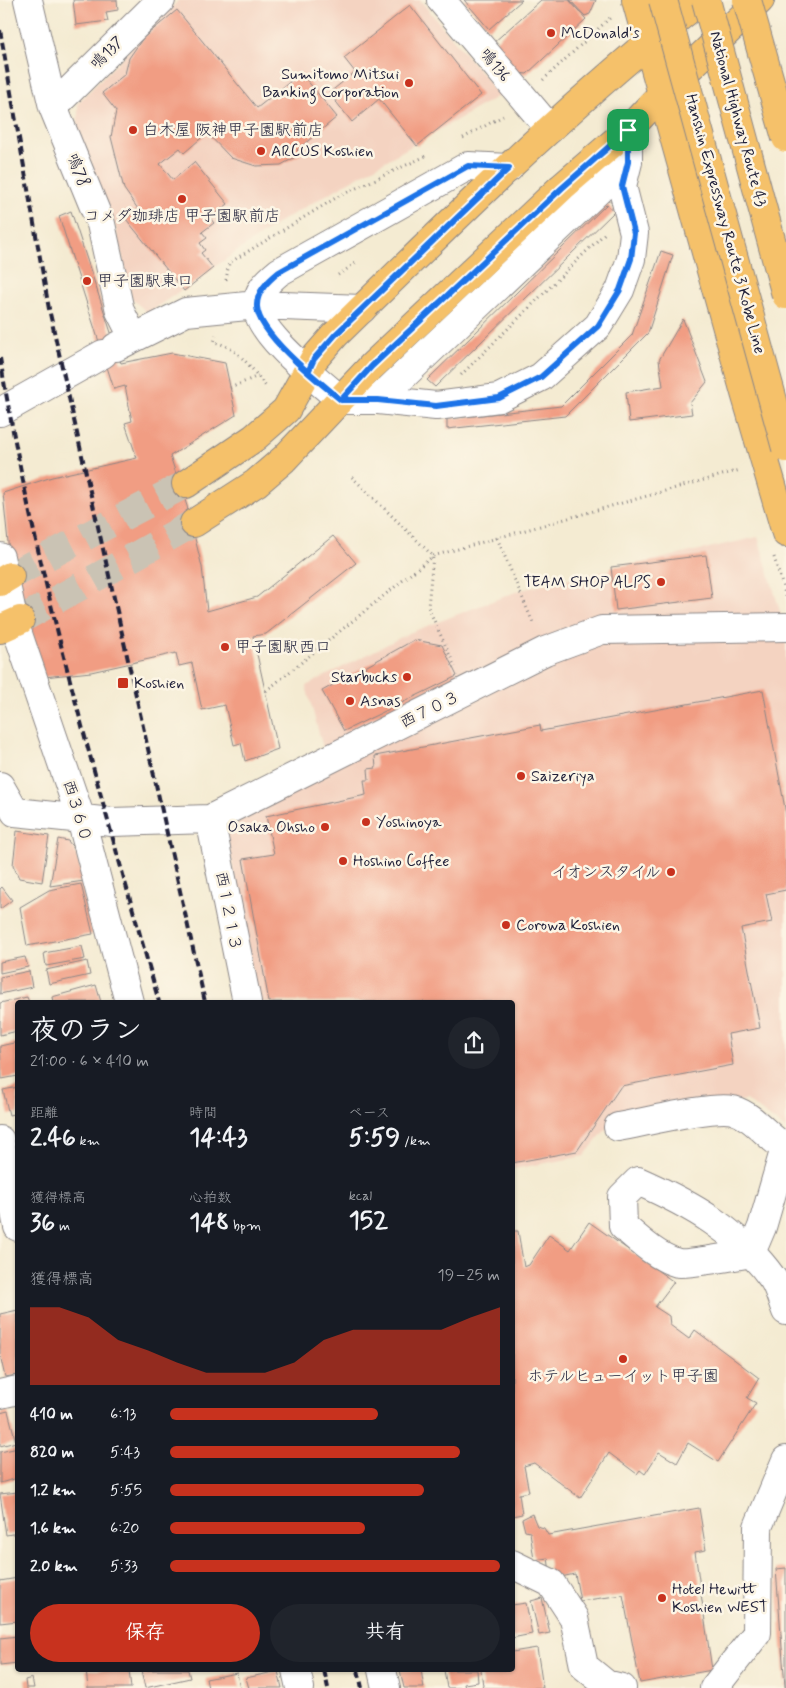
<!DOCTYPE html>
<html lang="ja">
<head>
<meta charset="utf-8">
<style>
	:root { --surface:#171b24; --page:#20242c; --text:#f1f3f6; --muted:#9ea1a6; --accent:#c8321e }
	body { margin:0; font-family:Mynerve,"Klee One",sans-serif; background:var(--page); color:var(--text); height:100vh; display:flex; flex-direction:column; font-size:19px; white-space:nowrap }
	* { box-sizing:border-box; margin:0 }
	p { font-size:16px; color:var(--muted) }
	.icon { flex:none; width:28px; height:28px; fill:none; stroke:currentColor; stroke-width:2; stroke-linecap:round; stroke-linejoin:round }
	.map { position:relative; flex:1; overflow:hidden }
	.side { position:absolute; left:15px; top:1000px; width:500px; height:672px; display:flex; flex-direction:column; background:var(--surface); border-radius:5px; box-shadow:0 1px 4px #0004 }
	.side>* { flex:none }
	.pin { position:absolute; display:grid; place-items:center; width:42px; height:42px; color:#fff; margin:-21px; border-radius:10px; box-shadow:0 2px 8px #0006 }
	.round { display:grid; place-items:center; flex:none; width:52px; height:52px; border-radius:26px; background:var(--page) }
	.summary { display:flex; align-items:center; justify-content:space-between; height:85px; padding:0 15px }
	h1 { font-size:28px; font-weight:700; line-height:38px }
	.metrics { display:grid; grid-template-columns:repeat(3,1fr); gap:8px; height:85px; padding:5px 15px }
	.metrics div { display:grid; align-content:center }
	.metrics b { font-size:25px; font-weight:700 }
	.metrics small { font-size:14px; font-weight:400 }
	.metrics p { font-size:14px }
	.chart { height:140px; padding:10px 15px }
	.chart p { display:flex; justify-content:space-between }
	.chart svg { width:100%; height:90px; margin-top:5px; fill:var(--accent); opacity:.7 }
	.cta { display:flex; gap:10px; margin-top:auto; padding:10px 15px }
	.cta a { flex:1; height:58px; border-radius:30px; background:var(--accent); color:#fff; font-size:20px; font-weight:700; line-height:58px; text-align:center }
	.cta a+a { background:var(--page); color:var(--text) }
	ul { padding:0 15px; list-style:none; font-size:16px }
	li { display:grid; grid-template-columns:80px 60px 1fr; align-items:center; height:38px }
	li i { height:12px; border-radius:6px; background:var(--accent) }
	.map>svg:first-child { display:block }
	.built { fill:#f4d3c1 }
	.building { fill:#f19d83 }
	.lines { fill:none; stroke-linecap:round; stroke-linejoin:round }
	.major-tunnel { stroke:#cac3b4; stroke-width:28; stroke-dasharray:28 14; stroke-linecap:butt }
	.minor-casing { stroke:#8b8686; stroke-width:30 }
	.major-casing { stroke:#8b8686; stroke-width:30 }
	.highway-casing { stroke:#8b8686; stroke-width:30 }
	.path { stroke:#8b8686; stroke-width:3; stroke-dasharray:1 4; stroke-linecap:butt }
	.minor { stroke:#fff; stroke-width:28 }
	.major { stroke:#f5c16b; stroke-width:28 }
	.highway { stroke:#f5c16b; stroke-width:28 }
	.rail { stroke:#22223b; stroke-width:4; stroke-dasharray:8 4; stroke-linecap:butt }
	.highway-bridge-casing { stroke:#8b8686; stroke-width:30; stroke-linecap:butt }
	.highway-bridge { stroke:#f5c16b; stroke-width:28 }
	.route-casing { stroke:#fff; stroke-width:10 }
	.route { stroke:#1a73e8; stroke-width:6 }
	.poi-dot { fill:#c8321e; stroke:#fcf5e5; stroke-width:2 }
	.labels { text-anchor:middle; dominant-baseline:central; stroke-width:5; stroke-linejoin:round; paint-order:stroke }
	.poi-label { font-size:16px; fill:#22223b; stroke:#fcf5e5; text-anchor:start }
	.street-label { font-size:16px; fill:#22223b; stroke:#fcf5e5 }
</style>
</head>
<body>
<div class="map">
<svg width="786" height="1688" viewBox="0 0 786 1688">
	<rect width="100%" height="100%" fill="#fcf5e5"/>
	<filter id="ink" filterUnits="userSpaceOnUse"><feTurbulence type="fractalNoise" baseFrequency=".02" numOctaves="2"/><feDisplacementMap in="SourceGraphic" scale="10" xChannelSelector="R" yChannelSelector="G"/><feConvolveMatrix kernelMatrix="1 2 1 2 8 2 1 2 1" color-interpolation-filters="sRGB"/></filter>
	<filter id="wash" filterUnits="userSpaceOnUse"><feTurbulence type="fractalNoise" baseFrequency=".0096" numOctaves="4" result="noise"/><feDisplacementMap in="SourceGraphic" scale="20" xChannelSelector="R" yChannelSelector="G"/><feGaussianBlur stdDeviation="1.12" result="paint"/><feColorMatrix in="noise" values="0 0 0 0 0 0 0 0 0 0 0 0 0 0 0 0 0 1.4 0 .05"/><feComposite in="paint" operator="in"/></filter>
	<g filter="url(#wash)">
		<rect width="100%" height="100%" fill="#f4ebd2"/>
		<path class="built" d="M179,0H420L500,95L281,221L148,313L132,299L115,225L78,131V103Z
			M758,537L786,631V1129L746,1100L620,1112L584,1156L513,1169L512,1002H257L226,829L329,770L306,686L409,633L521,590Z"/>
		<g id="blocks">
			<path class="building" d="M73,0H117L118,10L106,12L108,21L76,25Z
				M464,0H522L489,29Z
				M541,0H569L586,19L527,74L518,73L493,43Z
				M570,0H596L590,14L585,16Z
				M410,5L481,95L417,146L379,99L352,122L329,93L355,72L344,58Z
				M177,10L257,108L301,73L337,117L297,150L301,154L281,165L256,166L231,158L207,133L184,153L180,148L160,164L173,180L194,162L228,204L210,218L214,223L202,232L207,238L200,243L205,250L201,253L213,268L184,291L126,219L138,209L124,189L111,137L116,111L102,93L125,74L129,58L143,38Z
				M607,204L614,212L435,387L427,380Z
				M71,211L121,363L172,353L225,363L236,415L170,456L187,506L202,567L207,611L257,597L333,536L356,563L266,634L253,636L278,749L245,761L241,743L234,745L225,705L202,710L192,663L179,666L176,653L91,672L44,677L9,552L3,493L52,477L137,458L125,423L132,421L125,386L114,389L59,216Z
				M661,251L673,255L648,333L565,416L447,429V419L561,406L632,335Z
				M683,319L707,382L690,403L692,414L629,422L626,392L663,386L659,360Z
				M706,555L712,598L616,610L611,567Z
				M414,640L442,645L457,676L344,731L322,691Z
				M763,690L786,814V890L766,894L772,922L741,928L760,1028L728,1034L733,1065L621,1086L577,1151L512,1163V1002H269L243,859L274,854L266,816L366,795L364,780H369L368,769L376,768L375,756L540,725L541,731Z
				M17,831L49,836L42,882L19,878L13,865Z
				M58,839L68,841L75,850L84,881L50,886Z
				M81,884L93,934L27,946L20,907L49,890Z
				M2,887L12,900L0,909V889Z
				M82,946L85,959L46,966L44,953Z
				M25,957L28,967L0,973V962Z
				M87,961L90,975L49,984L46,970Z
				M29,971L32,987L0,994V977Z
				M96,985L101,1002H53L52,997Z
				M27,997L29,1002H18V1031L0,1035V1003Z
				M18,1042V1076L2,1079L0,1046Z
				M18,1087V1113L9,1115L3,1090Z
				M589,1222L674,1282L655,1307L669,1316L670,1325L689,1339L695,1330L759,1378L747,1398L756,1403L718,1462L688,1443L677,1463L659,1452L645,1474L640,1470L637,1474L609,1453L580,1498L534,1463L524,1466L529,1492L519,1494L522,1514L512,1516V1231H518L524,1267L529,1265L549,1235L570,1250Z
				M18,1310V1375L5,1377L0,1355V1314Z
				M8,1411L16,1442L0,1446V1413Z
				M18,1448V1478L0,1483V1452Z
				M18,1492V1533L6,1535L0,1494Z
				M699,1508L706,1550L695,1552L712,1670L640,1683L623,1595L580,1601L575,1574L551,1579L548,1558L534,1560L530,1532L525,1531L522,1519L532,1514L537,1526L544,1528L548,1535Z
				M786,1568V1687H785L776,1569Z
				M18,1578V1621L0,1623V1581Z
				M542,1598L550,1633L539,1635L531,1601Z
				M526,1603L532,1634L512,1638V1605Z
				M18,1636V1663L0,1665V1638Z
				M537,1648L543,1688H480L483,1686L481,1670H512V1652Z
				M86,1670H129L131,1688H88Z
				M141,1670H188L190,1678L145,1688Z
				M400,1670H421L424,1688H404Z
				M444,1670H477L478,1682L464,1684L465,1688H447Z
				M278,1671L282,1688H249L246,1678Z
				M237,1673L240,1688H208L206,1679Z
				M32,1678L34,1688H26L25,1680Z"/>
		</g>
	</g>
	<g filter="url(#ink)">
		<use href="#blocks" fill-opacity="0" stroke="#8b8686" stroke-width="1"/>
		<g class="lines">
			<path class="major-tunnel" d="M10,576L186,484
				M20,620L194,523"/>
			<g class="minor-casing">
				<path id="minor" d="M28,0L53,107L101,224L120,311L133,337
					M441,0L550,129
					M53,107L161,0
					M509,168L468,166L279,272C268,281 256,292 257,307C259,335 319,381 341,400H378L436,406L499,398L541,377L598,326L620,290L631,259L634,233L622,186L628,162V130
					M116,347L186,312L257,305L362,309
					M378,400L628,162
					M0,412L103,354
					M0,557L14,622L81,819L129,1002
					M0,786L15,812L112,822L210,819L545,651L602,630L786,627
					M210,819L247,1002
					M618,1127C642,1123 712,1105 733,1110C754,1116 768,1138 786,1148
					M0,1140L18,1227
					M751,1253C741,1255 684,1265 678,1263C657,1257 639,1240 623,1226L622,1197L638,1181C690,1204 739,1231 773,1279C779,1288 782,1301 786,1311
					M751,1253L762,1227L785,1148
					M0,1394L18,1390
					M512,1564L551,1583L574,1618L584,1666L606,1684L622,1688
					M296,1670L300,1688
					M382,1670L386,1688
					M714,1688L757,1633L758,1527L786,1460"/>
			</g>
			<g class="major-casing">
				<path id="major" d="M186,484L254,438L286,410L314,359L335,335C453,220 571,102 701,0
					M194,523L256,483L284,459L372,366L562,187L628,130L661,95L760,0
					M0,582L10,576
					M0,629L20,620"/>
			</g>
			<g class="highway-casing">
				<path id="highway" d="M636,0L745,393L786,533"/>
			</g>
			<path class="path" d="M543,80L612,16
				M463,138L503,116
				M338,275L356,263
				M226,280L229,263L339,196L426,156
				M216,335L214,342C238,347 253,370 267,388
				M461,375L606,232
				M230,388L258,376
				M352,477L433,556L428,607L455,667
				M497,538L534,625
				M774,557L786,597
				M266,691L433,556L740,470"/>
			<use href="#minor" class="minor"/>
			<use href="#major" class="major"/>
			<use href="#highway" class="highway"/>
			<path class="rail" d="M0,30L49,309L205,1002
				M0,358C36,577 99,789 159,1002
				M324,1670L328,1688
				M358,1670L362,1688"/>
			<g class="highway-bridge-casing">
				<path id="highway-bridge" d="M663,0L786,448
					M706,0L786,295
					M747,0L786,138"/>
			</g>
			<use href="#highway-bridge" class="highway-bridge"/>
		</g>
	</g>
	<g class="lines" filter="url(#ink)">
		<g class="route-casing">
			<path id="route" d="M628,130L562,188L372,366L341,400C319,382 259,335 257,307C256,292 268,281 279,272L468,166L509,168L335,335L314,359L308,372L341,400H378L436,406L499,398L541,377L598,326L620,290L631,259L634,233L622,186L628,162V130"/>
		</g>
		<use href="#route" class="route"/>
	</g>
	<g class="poi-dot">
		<circle cx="551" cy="33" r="5"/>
		<circle cx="409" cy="83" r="5"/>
		<circle cx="133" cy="130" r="5"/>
		<circle cx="261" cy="151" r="5"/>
		<circle cx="182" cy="199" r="5"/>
		<circle cx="87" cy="281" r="5"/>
		<circle cx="661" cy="582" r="5"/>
		<circle cx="225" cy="647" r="5"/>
		<circle cx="407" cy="677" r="5"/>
		<rect x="117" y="677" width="12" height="12" rx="2.5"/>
		<circle cx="350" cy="701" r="5"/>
		<circle cx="521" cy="776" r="5"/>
		<circle cx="366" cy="822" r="5"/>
		<circle cx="325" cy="827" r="5"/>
		<circle cx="343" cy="861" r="5"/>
		<circle cx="671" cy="872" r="5"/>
		<circle cx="506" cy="925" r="5"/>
		<circle cx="623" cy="1359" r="5"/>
		<circle cx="662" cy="1598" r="5"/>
	</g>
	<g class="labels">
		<g class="poi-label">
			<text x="561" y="33">McDonald's</text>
			<text x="399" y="74" text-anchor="end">Sumitomo Mitsui<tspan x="399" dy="18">Banking Corporation</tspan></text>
			<text x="143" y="130">白木屋 阪神甲子園駅前店</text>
			<text x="271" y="151">ARCUS Koshien</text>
			<text x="182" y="216" text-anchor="middle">コメダ珈琲店 甲子園駅前店</text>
			<text x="97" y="281">甲子園駅東口</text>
			<text x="651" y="582" text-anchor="end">TEAM SHOP ALPS</text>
			<text x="235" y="647">甲子園駅西口</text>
			<text x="397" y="677" text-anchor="end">Starbucks</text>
			<text x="134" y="683">Koshien</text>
			<text x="360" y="701">Asnas</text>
			<text x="531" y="776">Saizeriya</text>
			<text x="376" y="822">Yoshinoya</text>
			<text x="315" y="827" text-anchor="end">Osaka Ohsho</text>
			<text x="353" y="861">Hoshino Coffee</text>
			<text x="661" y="872" text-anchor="end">イオンスタイル</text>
			<text x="516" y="925">Corowa Koshien</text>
			<text x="623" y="1376" text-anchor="middle">ホテルヒューイット甲子園</text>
			<text x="672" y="1589">Hotel Hewitt<tspan x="672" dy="18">Koshien WEST</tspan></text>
		</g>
		<g class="street-label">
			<text transform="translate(107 53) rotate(-45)">鳴137</text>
			<text transform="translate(495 65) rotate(50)">鳴136</text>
			<text transform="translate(738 119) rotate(75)">National Highway Route 43</text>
			<text transform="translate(78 170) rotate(68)">鳴78</text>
			<text transform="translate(725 224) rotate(75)">Hanshin Expressway Route 3 Kobe Line</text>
			<text transform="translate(430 710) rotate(-26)">西７０３</text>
			<text transform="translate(77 811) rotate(73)">西３６０</text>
			<text transform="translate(228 911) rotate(79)">西１２１３</text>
		</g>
	</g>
</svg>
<div class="pin" style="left:628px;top:130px;background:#1e9e55"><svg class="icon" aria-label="arrive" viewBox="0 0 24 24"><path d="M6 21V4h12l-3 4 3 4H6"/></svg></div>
<section class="side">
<div class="summary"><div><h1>夜のラン</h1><p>21:00 · 6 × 410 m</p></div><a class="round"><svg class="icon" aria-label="share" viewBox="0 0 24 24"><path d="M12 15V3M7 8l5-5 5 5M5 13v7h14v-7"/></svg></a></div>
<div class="metrics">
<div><p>距離</p><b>2.46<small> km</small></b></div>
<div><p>時間</p><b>14:43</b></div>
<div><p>ペース</p><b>5:59<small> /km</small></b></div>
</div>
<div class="metrics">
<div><p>獲得標高</p><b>36<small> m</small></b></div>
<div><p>心拍数</p><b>148<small> bpm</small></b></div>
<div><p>kcal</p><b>152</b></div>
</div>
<div class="chart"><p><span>獲得標高</span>19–25 m</p>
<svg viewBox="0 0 160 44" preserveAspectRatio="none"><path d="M0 44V6L10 6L20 11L30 22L40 27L50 33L60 38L70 38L80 38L90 33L100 22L110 17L120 17L130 17L140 17L150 11L160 6V44z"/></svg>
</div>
<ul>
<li><b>410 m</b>6:13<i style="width:63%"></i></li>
<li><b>820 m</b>5:43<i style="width:88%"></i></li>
<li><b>1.2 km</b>5:55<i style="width:77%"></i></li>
<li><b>1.6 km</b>6:20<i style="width:59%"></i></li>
<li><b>2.0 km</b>5:33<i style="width:100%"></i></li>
</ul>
<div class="cta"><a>保存</a><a>共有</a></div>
</section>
</div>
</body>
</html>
